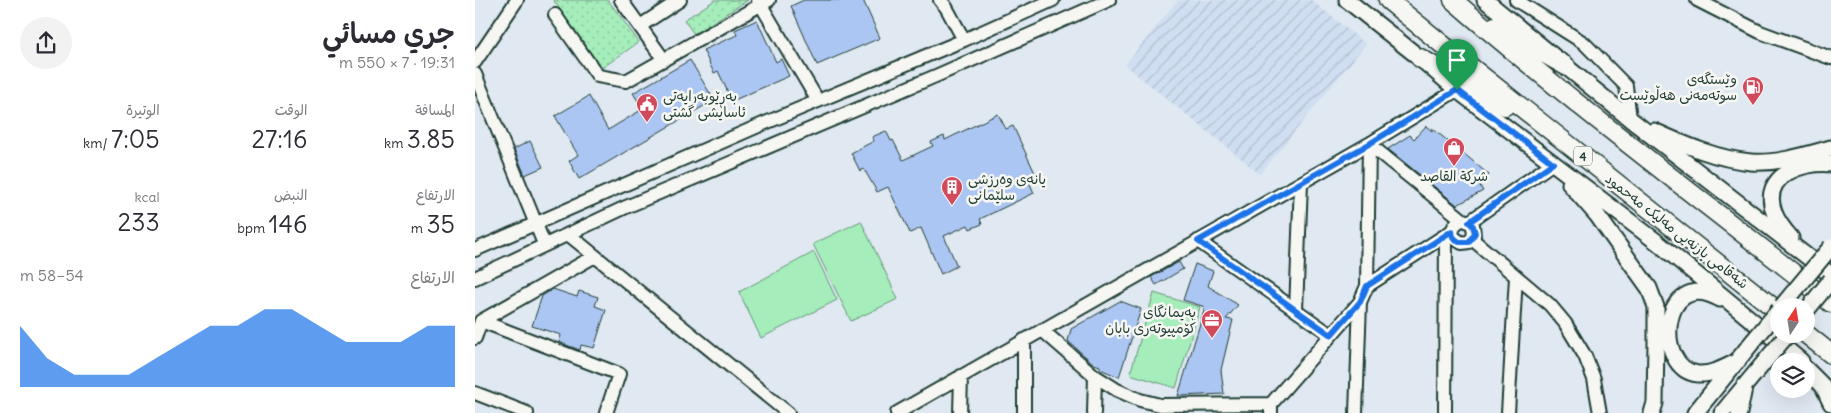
<!DOCTYPE html>
<html lang="ar">
<head>
<meta charset="utf-8">
<style>
	:root { --surface:#fff; --page:#f2f2f3; --text:#2b2b33; --muted:#7c7c81; --accent:#1a73e8 }
	body { margin:0; font-family:Delius,"Playpen Sans Arabic",sans-serif; background:var(--page); color:var(--text); direction:rtl; height:100vh; display:flex; flex-direction:column; font-size:19px; white-space:nowrap }
	* { box-sizing:border-box; margin:0 }
	p { font-size:16px; color:var(--muted) }
	.icon { flex:none; width:28px; height:28px; fill:none; stroke:currentColor; stroke-width:2; stroke-linecap:round; stroke-linejoin:round }
	.map { position:relative; flex:1; overflow:hidden; direction:ltr }
	.sheet { display:flex; flex-direction:column; background:var(--surface); width:475px }
	.sheet>* { flex:none }
	.needle { width:32px; rotate:12deg }
	.buttons { position:absolute; left:1295px; top:298px; display:grid; gap:10px }
	.buttons a { display:grid; place-items:center; width:45px; height:45px; border-radius:50%; background:var(--surface); box-shadow:0 5px 20px #0002; font-size:25px }
	.pin { position:absolute; display:grid; place-items:center; width:42px; height:42px; color:#fff; margin:-51px -21px; border-radius:50% 50% 50% 0; rotate:-45deg; box-shadow:0 0 5px #0007 }
	.pin .icon { rotate:45deg }
	.round { display:grid; place-items:center; flex:none; width:52px; height:52px; border-radius:26px; background:var(--page) }
	.summary { display:flex; align-items:center; justify-content:space-between; height:85px; padding:0 20px }
	h1 { font-size:28px; font-weight:600; line-height:38px }
	.stats { display:grid; grid-template-columns:repeat(3,1fr); gap:8px; height:85px; padding:5px 20px }
	.stats div { display:grid; align-content:center }
	.stats b { font-size:25px; font-weight:600 }
	.stats small { font-size:14px; font-weight:400 }
	.stats p { font-size:14px }
	.chart { height:140px; padding:10px 20px }
	.chart p { display:flex; justify-content:space-between }
	.chart svg { width:100%; height:90px; margin-top:5px; fill:var(--accent); opacity:.7 }
	main { display:flex; flex:1; min-height:0 }
	.map>svg:first-child { display:block }
	.industrial { fill:url(#industrial-furrows) }
	.grass { fill:#a5edba; stroke:#629577 }
	.garden { fill:url(#garden-dots); stroke:#629577 }
	.building { fill:#acc6f3; stroke:#1f3d34 }
	.lines { fill:none; stroke-linecap:round; stroke-linejoin:round }
	.minor-casing { stroke:#1f3d34; stroke-width:16 }
	.major-casing { stroke:#1f3d34; stroke-width:19 }
	.highway-casing { stroke:#1f3d34; stroke-width:21 }
	.minor { stroke:#f6f6f2; stroke-width:12 }
	.major { stroke:#f6f6f2; stroke-width:15 }
	.highway { stroke:#f6f6f2; stroke-width:18 }
	.major-bridge-casing { stroke:#1f3d34; stroke-width:19; stroke-linecap:butt }
	.major-bridge { stroke:#f6f6f2; stroke-width:15 }
	.route-casing { stroke:#fff; stroke-width:10 }
	.route { stroke:#1a73e8; stroke-width:6 }
	.labels { text-anchor:middle; dominant-baseline:central; stroke-width:5; stroke-linejoin:round; paint-order:stroke }
	.shield { fill:#f6f6f2; stroke:#60746d; stroke-width:1 }
	.shield-label { font-size:12px; font-weight:bold; fill:#1f3d34 }
	.poi-label { font-size:14px; fill:#1f3d34; stroke:#f6f6f2; text-anchor:end }
	.street-label { font-size:14px; fill:#1f3d34; stroke:#f6f6f2 }
</style>
</head>
<body>
<main>
<div class="map">
<svg width="1356" height="413" viewBox="0 0 1356 413">
	<defs>
		<pattern id="industrial-furrows" width="10" height="10" patternUnits="userSpaceOnUse" patternTransform="scale(1.25)"><rect width="10" height="10" fill="#d0def2"/><path d="M-1 1l2-2M0 10L10 0M9 11l2-2" fill="none" stroke="#b2bfd0"/></pattern>
		<pattern id="garden-dots" width="8" height="8" patternUnits="userSpaceOnUse" patternTransform="scale(1.25)"><rect width="8" height="8" fill="#a5edba"/><path d="M2 2h.1M6 6h.1" fill="none" stroke="#8ecca0" stroke-width="1.8" stroke-linecap="round"/></pattern>
	</defs>
	<rect width="100%" height="100%" fill="#e0e8f2"/>
	<filter id="ink" filterUnits="userSpaceOnUse"><feTurbulence type="fractalNoise" baseFrequency=".02" numOctaves="2"/><feDisplacementMap in="SourceGraphic" scale="10" xChannelSelector="R" yChannelSelector="G"/><feConvolveMatrix kernelMatrix="1 2 1 2 8 2 1 2 1" color-interpolation-filters="sRGB"/></filter>
	<g filter="url(#ink)">
		<path class="industrial" d="M703,0H836L891,44L785,174L650,65Z"/>
		<path class="grass" d="M386,221L423,299L376,321L338,244Z
			M339,252L362,300L286,338L264,292Z
			M679,293L725,307L701,388L655,374Z"/>
		<path class="garden" d="M80,0H133L164,42L127,68L79,1Z
			M240,0H273L219,34L209,20Z"/>
		<path class="building" d="M329,0H388L405,38L342,65L316,6Z
			M282,20L301,62L306,59L314,76L257,101L243,71L239,73L228,50L262,35L260,30Z
			M215,60L239,100L104,179L94,161L103,155L80,116L114,96L133,130L168,109L158,93Z
			M523,114L531,129L538,126L560,173L552,177L559,193L505,219L507,224L495,229L493,225L469,236L482,266L466,274L446,228L435,233L413,187L402,192L389,169L385,171L376,153L399,141L397,137L411,131L416,141L418,140L428,160L458,146L456,142L469,136L470,140Z
			M951,126L957,131V128L979,146L981,143L987,152L1014,175L1005,186L1008,191L982,205L913,149L935,135L939,139Z
			M55,141L68,167L50,175L39,149Z
			M704,262L708,269L681,285L676,277Z
			M720,264L738,271L733,286L763,305L751,319L758,320L746,370L749,394L703,396L730,307L708,300Z
			M78,289L102,297L104,291L123,297L120,306L131,310L119,348L106,345L105,350L94,346L84,342L86,335L57,326L67,296Z
			M645,301L666,309L644,377L625,369V366L619,364L593,341L596,329Z"/>
		<g class="lines">
			<g class="minor-casing">
				<path id="minor" d="M146,0L189,60
					M283,0L343,101
					M465,0L471,7L489,40
					M1041,0L1109,43L1151,86L1155,119
					M1222,0L1285,32L1356,58
					M80,15L123,76L151,81L294,0
					M165,26L205,0
					M0,62L42,0
					M0,74L69,244
					M894,144L988,220L992,221L998,225L999,236L994,242L987,243L978,237C976,228 980,222 988,220
					M994,222L1078,163
					M93,234L313,413
					M997,239L1075,305L1090,323L1110,356L1119,379L1125,413
					M723,241L856,335
					M0,250L288,124L489,40L578,0
					M0,278L151,207L463,75L634,0
					M892,286L894,144
					M821,310L826,183
					M6,321L144,374L131,413
					M567,330L620,376L642,390L665,400L685,405L796,404
					M0,338L6,321L120,256
					M0,393L52,413
					M422,413L894,144L982,90
					M485,413L486,376
					M549,413V340
					M619,413L620,376
					M796,413V404L885,302L892,286L977,231
					M881,413L885,302
					M970,413L971,235
					M1033,413L1041,277"/>
			</g>
			<g class="major-casing">
				<path id="major" d="M872,0L945,58L982,90L1182,242L1326,361
					M1010,0L1155,119L1356,275
					M1179,131C1210,145 1242,159 1276,162C1303,164 1330,155 1356,148
					M1095,184L1122,215L1174,288L1181,307V342L1180,403L1177,413
					M1316,238C1309,230 1302,221 1299,212C1285,175 1328,161 1356,164
					M1245,299C1185,265 1178,370 1223,374C1237,375 1251,367 1263,361
					M1331,369L1348,386L1356,403
					M1220,413L1279,340
					M1247,413L1297,353
					M1264,413L1269,388"/>
			</g>
			<g class="highway-casing">
				<path id="highway" d="M913,0L968,45L1304,312
					M978,0C1100,106 1230,202 1356,303
					M1020,26L1091,66
					M945,58L1030,106
					M1331,334L1356,354"/>
			</g>
			<use href="#minor" class="minor"/>
			<use href="#major" class="major"/>
			<use href="#highway" class="highway"/>
			<g class="major-bridge-casing">
				<path id="major-bridge" d="M1307,306L1356,247
					M1331,311L1356,280
					M1279,340L1304,310
					M1297,353L1313,334"/>
			</g>
			<use href="#major-bridge" class="major-bridge"/>
		</g>
	</g>
	<g class="lines" filter="url(#ink)">
		<g class="route-casing">
			<path id="route" d="M982,90L1078,163L994,222L998,226L1000,233L994,242H984L978,237L977,231L892,286L885,302L856,335L723,241L894,144Z"/>
		</g>
		<use href="#route" class="route"/>
	</g>
	<defs>
		<g id="fuel-pin" transform="scale(1.125)"><path d="M0 17L-7.5 6A9.5 9.5 0 1 1 7.5 6Z" fill="#d1495b" stroke="#f6f6f2"/><path d="M-5.5-6h7V0h2V4h1.3V-2.5L3-4.5l.8-.8L6-3V5H2.5V1h-1V6h-7ZM-4.2-4.7v3.2H.2V-4.7Z" fill="#fff"/></g>
		<g id="civic-pin" transform="scale(1.125)"><path d="M0 17L-7.5 6A9.5 9.5 0 1 1 7.5 6Z" fill="#d1495b" stroke="#f6f6f2"/><path d="M-.6-6.5H3V-4.5H.6V-3L4-1V1h2V6H-6V1h2V-1L-.6-3ZM-1.2 2.5V6h2.4V2.5Z" fill="#fff"/></g>
		<g id="shop-pin" transform="scale(1.125)"><path d="M0 17L-7.5 6A9.5 9.5 0 1 1 7.5 6Z" fill="#d1495b" stroke="#f6f6f2"/><path d="M-5-2.5h2.3a2.7 3.5 0 0 1 5.4 0H5L5.5 6h-11ZM-1.5-2.5h3a1.5 2.3 0 0 0-3 0Z" fill="#fff"/></g>
		<g id="building-pin" transform="scale(1.125)"><path d="M0 17L-7.5 6A9.5 9.5 0 1 1 7.5 6Z" fill="#d1495b" stroke="#f6f6f2"/><path d="M-4-6H4V6H1V3H-1V6H-4ZM-2.5-4.3h1.7v1.8h-1.7ZM.8-4.3h1.7v1.8H.8ZM-2.5-1h1.7V.8h-1.7ZM.8-1h1.7V.8H.8Z" fill="#fff"/></g>
		<g id="office-pin" transform="scale(1.125)"><path d="M0 17L-7.5 6A9.5 9.5 0 1 1 7.5 6Z" fill="#d1495b" stroke="#f6f6f2"/><path d="M-6-3h4V-5.5h4V-3h4V5H-6ZM-1-4.5V-3h2v-1.5ZM-6 0V1H6V0Z" fill="#fff"/></g>
	</defs>
	<g fill-rule="evenodd">
		<use href="#fuel-pin" x="1278" y="87"/>
		<use href="#civic-pin" x="172" y="104"/>
		<use href="#shop-pin" x="979" y="148"/>
		<use href="#building-pin" x="477" y="187"/>
		<use href="#office-pin" x="737" y="320"/>
	</g>
	<g class="labels">
		<rect class="shield" x="1099" y="146.5" width="18" height="19" rx="4"/>
		<g class="shield-label">
			<text x="1108" y="156">4</text>
		</g>
		<g class="poi-label">
			<text x="1262" y="79">وێستگەی<tspan x="1262" dy="16">سوتەمەنی هەڵوێست</tspan></text>
			<text x="188" y="96" text-anchor="start">بەڕێوبەرایەتی<tspan x="188" dy="16">ئاسایشی گشتی</tspan></text>
			<text x="979" y="176" text-anchor="middle">شركة القاصد</text>
			<text x="493" y="179" text-anchor="start">یانەی وەرزشی<tspan x="493" dy="16">سلێمانی</tspan></text>
			<text x="721" y="312">پەیمانگای<tspan x="721" dy="16">کۆمپیوتەری بابان</tspan></text>
		</g>
		<g class="street-label">
			<text transform="translate(1202 231) rotate(38)">شەقامی بازنەیی مەلیک مەحمود</text>
		</g>
	</g>
</svg>
<div class="buttons">
<a><svg class="needle" viewBox="-14 -14 28 28"><path d="M0-13l5 13h-10z" fill="#e53935"/><path d="M0 13l5-13h-10z" fill="#7c7c81"/></svg></a>
<a><svg class="icon" aria-label="layers" viewBox="0 0 24 24"><path d="M12 4l9 5-9 5-9-5zM3 14l9 5 9-5"/></svg></a>
</div>
<div class="pin" style="left:982px;top:90px;background:#1e9e55"><svg class="icon" aria-label="arrive" viewBox="0 0 24 24"><path d="M6 21V4h12l-3 4 3 4H6"/></svg></div>
</div>
<section class="sheet">
<div class="summary"><div><h1>جري مسائي</h1><p>19:31 · 7 × 550 m</p></div><a class="round"><svg class="icon" aria-label="share" viewBox="0 0 24 24"><path d="M12 15V3M7 8l5-5 5 5M5 13v7h14v-7"/></svg></a></div>
<div class="stats">
<div><p>المسافة</p><b>3.85<small> km</small></b></div>
<div><p>الوقت</p><b>27:16</b></div>
<div><p>الوتيرة</p><b>7:05<small> /km</small></b></div>
</div>
<div class="stats">
<div><p>الارتفاع</p><b>35<small> m</small></b></div>
<div><p>النبض</p><b>146<small> bpm</small></b></div>
<div><p>kcal</p><b>233</b></div>
</div>
<div class="chart"><p><span>الارتفاع</span>54–58 m</p>
<svg viewBox="0 0 160 44" preserveAspectRatio="none"><path d="M0 44V14L10 30L20 38L30 38L40 38L50 30L60 22L70 14L80 14L90 6L100 6L110 14L120 22L130 22L140 22L150 14L160 14V44z"/></svg>
</div>
</section>
</main>
</body>
</html>
